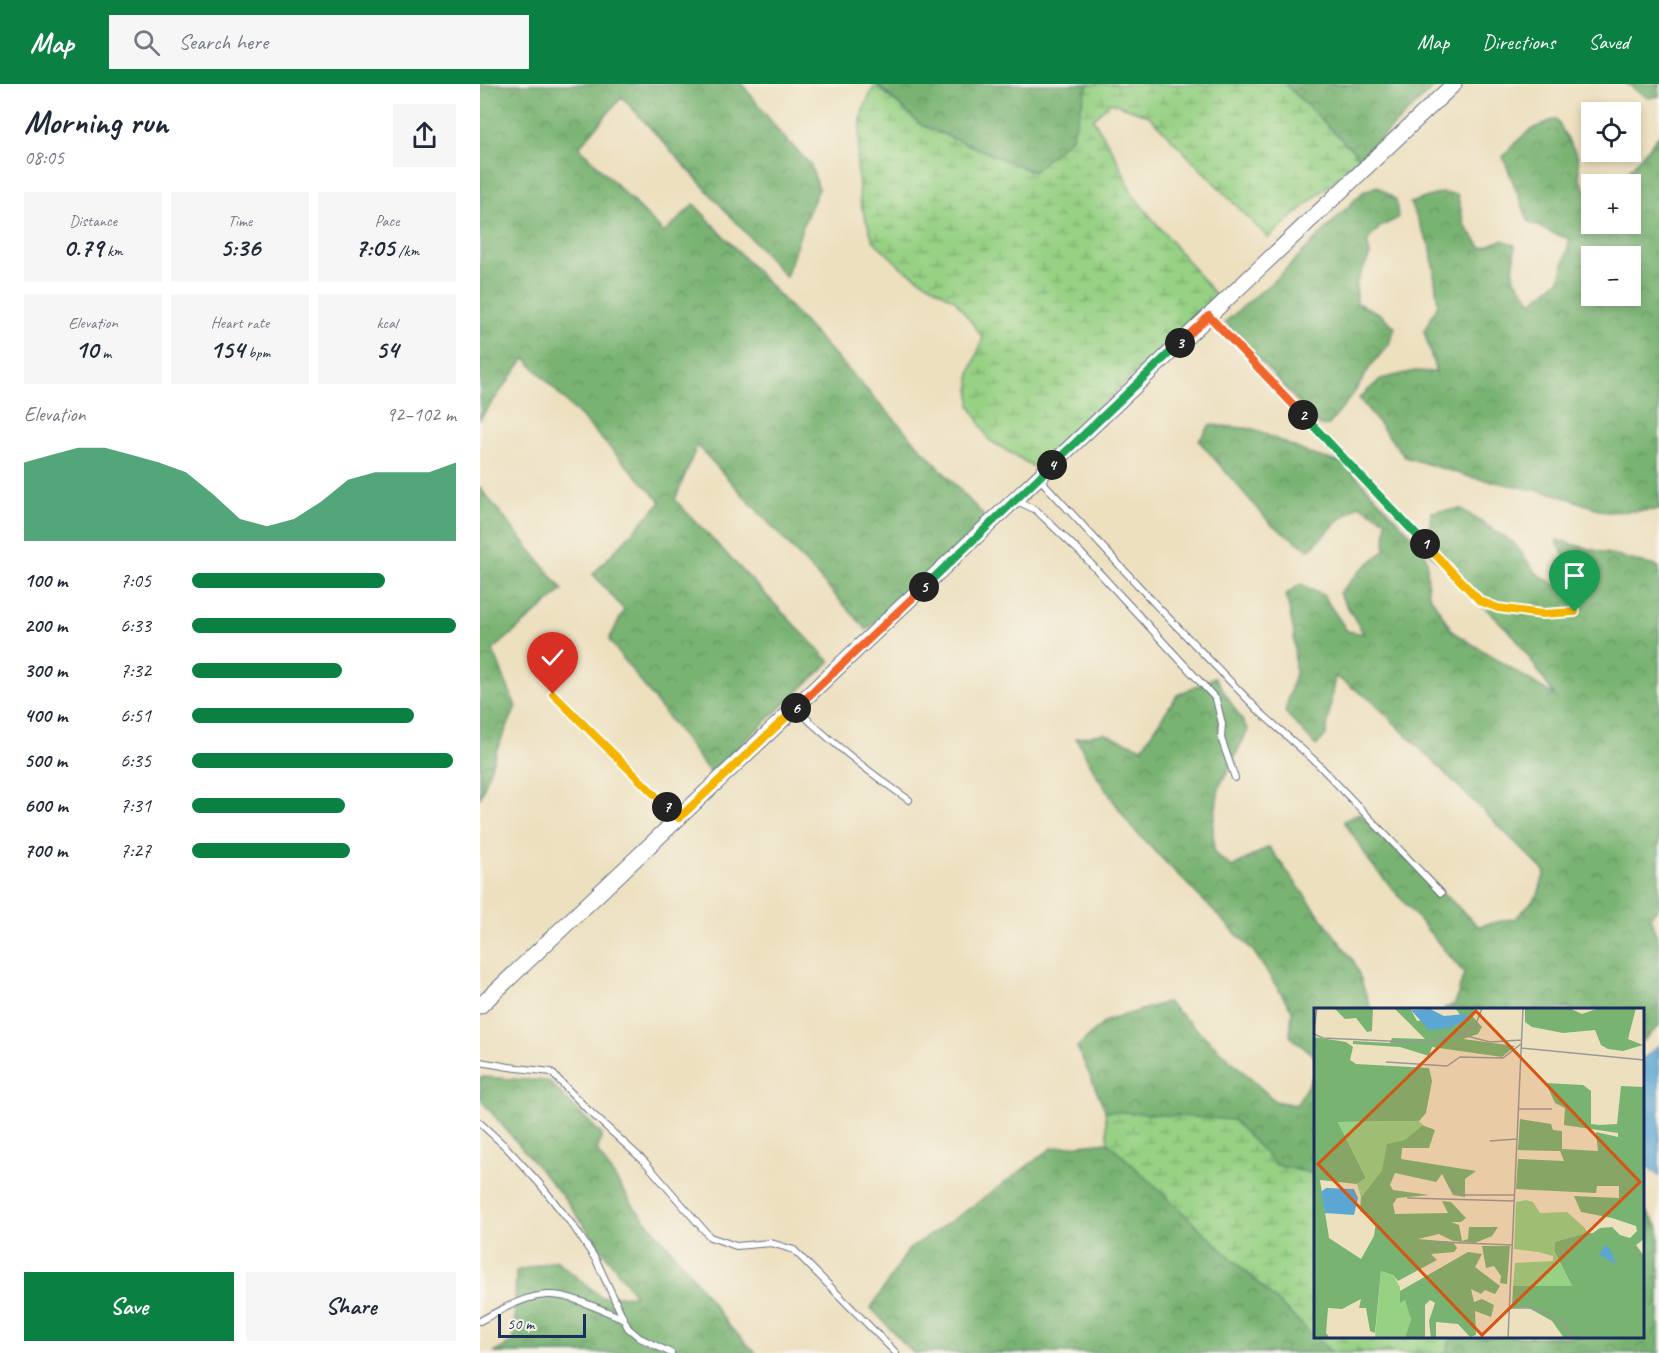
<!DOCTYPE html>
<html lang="en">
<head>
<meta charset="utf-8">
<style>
	:root { --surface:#fff; --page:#f6f6f7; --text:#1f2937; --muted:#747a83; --accent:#0b8043 }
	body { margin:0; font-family:Caveat,sans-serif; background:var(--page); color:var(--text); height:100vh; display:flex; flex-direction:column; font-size:22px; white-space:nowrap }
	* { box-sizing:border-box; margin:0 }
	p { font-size:20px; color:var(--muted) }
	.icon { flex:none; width:33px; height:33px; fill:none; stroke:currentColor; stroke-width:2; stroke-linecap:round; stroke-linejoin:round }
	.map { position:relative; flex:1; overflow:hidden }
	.details { display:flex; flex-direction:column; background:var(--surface); width:480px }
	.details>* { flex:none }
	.tools { position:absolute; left:1101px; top:18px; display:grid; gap:12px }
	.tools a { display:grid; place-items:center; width:60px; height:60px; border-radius:0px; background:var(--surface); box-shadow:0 3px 9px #0003; font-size:30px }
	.scale { position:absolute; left:18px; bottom:15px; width:88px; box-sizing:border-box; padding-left:6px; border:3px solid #1b2f5e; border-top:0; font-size:16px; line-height:21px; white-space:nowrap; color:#1b2f5e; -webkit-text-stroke:4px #f7f3e8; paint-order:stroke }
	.pin { position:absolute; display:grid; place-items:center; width:51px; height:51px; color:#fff; margin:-62px -26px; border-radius:50% 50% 50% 0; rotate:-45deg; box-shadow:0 0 6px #0007 }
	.pin .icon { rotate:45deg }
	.km { position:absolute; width:30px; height:30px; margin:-15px; border-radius:50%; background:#222; color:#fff; font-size:16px; line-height:30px; text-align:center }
	.round { display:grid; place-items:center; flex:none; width:63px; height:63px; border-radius:0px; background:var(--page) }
	.head { display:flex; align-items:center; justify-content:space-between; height:102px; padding:0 24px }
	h1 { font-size:33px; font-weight:600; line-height:45px }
	.metrics { display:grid; grid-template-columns:repeat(3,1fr); gap:9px; height:102px; padding:6px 24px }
	.metrics div { display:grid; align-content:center; border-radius:0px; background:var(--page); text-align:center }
	.metrics b { font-size:26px; font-weight:600 }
	.metrics small { font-size:16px; font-weight:400 }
	.metrics p { font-size:16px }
	.chart { height:168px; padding:12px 24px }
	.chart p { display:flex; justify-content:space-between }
	.chart svg { width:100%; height:108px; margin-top:6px; fill:var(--accent); opacity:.7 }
	.cta { display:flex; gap:12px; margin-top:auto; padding:12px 24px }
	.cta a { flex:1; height:69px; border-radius:0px; background:var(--accent); color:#fff; font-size:24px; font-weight:600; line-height:69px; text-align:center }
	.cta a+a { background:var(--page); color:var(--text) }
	ul { padding:0 24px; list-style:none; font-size:20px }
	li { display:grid; grid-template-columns:96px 72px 1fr; align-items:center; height:45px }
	li i { height:15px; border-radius:8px; background:var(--accent) }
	header { display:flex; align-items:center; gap:36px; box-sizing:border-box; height:84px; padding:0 30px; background:var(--accent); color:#fff }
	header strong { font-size:28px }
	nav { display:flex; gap:33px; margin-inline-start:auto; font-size:21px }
	.search { width:420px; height:54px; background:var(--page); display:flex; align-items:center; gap:15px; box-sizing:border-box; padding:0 21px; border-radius:0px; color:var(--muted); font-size:22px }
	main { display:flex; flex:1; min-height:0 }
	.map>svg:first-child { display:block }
	.forest { fill:url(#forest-crowns); stroke:#4a7168; stroke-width:1.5; fill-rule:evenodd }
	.wetland { fill:url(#wetland-marsh); stroke:#598071; stroke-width:1.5 }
	.water { fill:#5ba6d3; stroke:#3b6a98; stroke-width:1.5 }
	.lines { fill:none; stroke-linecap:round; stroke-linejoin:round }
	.service-casing { stroke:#646d80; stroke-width:8 }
	.tertiary-casing { stroke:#646d80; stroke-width:17 }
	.service { stroke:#fff; stroke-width:6 }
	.tertiary { stroke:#fff; stroke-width:15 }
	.split-1-casing { stroke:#fff; stroke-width:12 }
	.split-2-casing { stroke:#fff; stroke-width:12 }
	.split-3-casing { stroke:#fff; stroke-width:12 }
	.split-4-casing { stroke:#fff; stroke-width:12 }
	.split-5-casing { stroke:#fff; stroke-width:12 }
	.split-6-casing { stroke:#fff; stroke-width:12 }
	.split-7-casing { stroke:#fff; stroke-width:12 }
	.split-8-casing { stroke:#fff; stroke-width:12 }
	.split-1 { stroke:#f5b400; stroke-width:8 }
	.split-2 { stroke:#22a559; stroke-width:8 }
	.split-3 { stroke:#f0652b; stroke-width:8 }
	.split-4 { stroke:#22a559; stroke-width:8 }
	.split-5 { stroke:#22a559; stroke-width:8 }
	.split-6 { stroke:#f0652b; stroke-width:8 }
	.split-7 { stroke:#f5b400; stroke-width:8 }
	.split-8 { stroke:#f5b400; stroke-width:8 }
	.inset-road { fill:none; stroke:#999998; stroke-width:1.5 }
	.view { fill:#d45514; fill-opacity:0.15; stroke:#d45514; stroke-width:3 }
	.inset-edge { fill:none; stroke:#1b2f5e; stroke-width:3 }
</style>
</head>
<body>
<header>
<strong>Map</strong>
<div class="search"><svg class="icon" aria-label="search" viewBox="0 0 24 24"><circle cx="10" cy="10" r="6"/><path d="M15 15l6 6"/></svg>Search here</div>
<nav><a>Map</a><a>Directions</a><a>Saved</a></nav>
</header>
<main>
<section class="details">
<div class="head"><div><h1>Morning run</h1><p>08:05</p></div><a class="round"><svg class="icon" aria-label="share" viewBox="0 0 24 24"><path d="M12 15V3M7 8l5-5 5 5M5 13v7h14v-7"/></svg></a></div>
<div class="metrics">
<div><p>Distance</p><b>0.79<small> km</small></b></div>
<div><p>Time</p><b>5:36</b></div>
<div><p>Pace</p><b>7:05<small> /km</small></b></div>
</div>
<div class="metrics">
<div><p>Elevation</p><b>10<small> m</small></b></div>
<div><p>Heart rate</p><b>154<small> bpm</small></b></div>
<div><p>kcal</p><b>54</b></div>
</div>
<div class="chart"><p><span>Elevation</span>92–102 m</p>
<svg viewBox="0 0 160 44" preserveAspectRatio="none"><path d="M0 44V12L10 9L20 6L30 6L40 9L50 12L60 16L70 25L80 35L90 38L100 35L110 28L120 19L130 16L140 16L150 16L160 12V44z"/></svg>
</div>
<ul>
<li><b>100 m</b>7:05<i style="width:73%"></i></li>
<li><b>200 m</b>6:33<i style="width:100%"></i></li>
<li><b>300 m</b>7:32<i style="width:57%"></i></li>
<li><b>400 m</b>6:51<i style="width:84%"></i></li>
<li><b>500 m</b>6:35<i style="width:99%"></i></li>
<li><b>600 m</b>7:31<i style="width:58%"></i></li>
<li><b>700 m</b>7:27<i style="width:60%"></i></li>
</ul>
<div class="cta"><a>Save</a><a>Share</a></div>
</section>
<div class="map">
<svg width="1179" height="1269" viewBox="0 0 1179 1269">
	<defs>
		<pattern id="forest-crowns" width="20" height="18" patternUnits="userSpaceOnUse" patternTransform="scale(1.5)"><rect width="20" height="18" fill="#79b372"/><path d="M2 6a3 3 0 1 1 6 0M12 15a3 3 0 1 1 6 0" fill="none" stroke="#629261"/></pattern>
		<pattern id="wetland-marsh" width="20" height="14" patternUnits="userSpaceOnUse" patternTransform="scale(1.5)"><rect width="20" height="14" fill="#97d184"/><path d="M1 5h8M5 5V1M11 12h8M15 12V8" fill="none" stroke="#7aaa6f"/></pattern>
	</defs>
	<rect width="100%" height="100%" fill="#f7f3e8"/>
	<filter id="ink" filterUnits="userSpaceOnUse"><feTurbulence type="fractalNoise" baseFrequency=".0167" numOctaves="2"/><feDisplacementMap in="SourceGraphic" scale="12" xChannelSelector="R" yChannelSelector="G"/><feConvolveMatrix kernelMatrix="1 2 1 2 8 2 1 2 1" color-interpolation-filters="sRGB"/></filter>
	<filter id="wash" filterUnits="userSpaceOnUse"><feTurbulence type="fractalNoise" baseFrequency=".008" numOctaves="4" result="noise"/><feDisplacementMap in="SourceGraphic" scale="24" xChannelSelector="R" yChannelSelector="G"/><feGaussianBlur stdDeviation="1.35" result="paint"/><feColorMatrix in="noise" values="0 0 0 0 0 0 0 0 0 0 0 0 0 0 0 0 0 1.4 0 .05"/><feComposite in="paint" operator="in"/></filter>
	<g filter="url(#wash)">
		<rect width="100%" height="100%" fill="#ede0bf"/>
		<path class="forest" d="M0,0H262L301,50L330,80L339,105L323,141L306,193L142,13L99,63L184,149L214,120L507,435L387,546L217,361L195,416L350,578L230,689L129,556L144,526L113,490L181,418L45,274L0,335Z
			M397,0H608L592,53L554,88L441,41Z
			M805,0H957L880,74Z
			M1147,0H1179V12L1168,14Z
			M1076,35L1098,73L1100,96L1111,114L1112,140H1150V100H1138L1179,51V426L1127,428L1076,410L990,393L925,373L879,314L901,295L935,287L956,288L944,247L958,220L951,165L930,119L960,109L977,110L985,142L1002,164L1022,156L1035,161L1033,192L1052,218L1080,195L1090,155L1072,149L1049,138L1023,73C1040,52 1050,44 1076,35ZM1112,172H1150V212H1112Z
			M897,102L916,116L918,134L900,143L887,157L890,171L876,200L877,219L900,230L915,243L909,260L890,283L876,306L849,341L840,342L745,238L799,192L883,108Z
			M730,341L773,345L830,370L865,380L941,462L947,476L948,509L973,548L1075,612L1035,553L948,468L951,428L981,425L1034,459L1056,489L1079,503L1090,483L1076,456L1179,483V823L1170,832L1179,860V942L1163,957L1162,926L963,925L975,920L984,889L890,778L864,737L879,729L998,842L1036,834L1058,811L1065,788L890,615L855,592L846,651L836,662L805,628L815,589L814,549L806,510L821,500L843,511L867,547L884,550L859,509L883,484L905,466L906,436L879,421L857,438L829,466L790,439L719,357Z
			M0,404L83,506L13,566L36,623L15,670L0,715Z
			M735,593L768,646L739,704L733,742L734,769L752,783L789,763L875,879L891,925L836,926L835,973L810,952L812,926L774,868L652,744L618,694L596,654L624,649L662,664L697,611Z
			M687,918L795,1017L816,1021L835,989V1090L796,1081L753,1036L628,1032L597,963L626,937Z
			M0,993L68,997L122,1051L117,1067L155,1124L204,1181L249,1242L276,1269H14L34,1257L36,1187L76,1176L121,1213L155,1211L85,1115L0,1015Z
			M628,1058L852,1269H433L391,1224L429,1165L487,1126L572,1064Z
			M1163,1123L1179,1144V1269H966L971,1253L1162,1252Z"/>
		<path class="wetland" d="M395,0L441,41L553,88L592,53L608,0H805L880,74L788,154L669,32L631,18L613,35L634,69L653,111L737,213L554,383L509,356L490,321V289L503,254L475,216L422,184L393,156L380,118L377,78L382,29Z
			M625,1027L753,1036L796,1081L835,1090L836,1252L971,1253L966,1269H852L628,1058Z"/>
		<path class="water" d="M1179,961V1092L1162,1077L1163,975Z"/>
	</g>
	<g filter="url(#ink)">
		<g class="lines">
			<g class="service-casing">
				<path id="service" d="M730,232L1000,517C1031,529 1062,530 1095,528
					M559,394L678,523L781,629L835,677L961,809
					M535,416L556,426L601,469L736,615L742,640L741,654L755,694
					M73,610L198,734
					M316,624C351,659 389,688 429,716
					M0,978L29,983L71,988L108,1026L165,1078L230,1153L256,1162L291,1159L314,1166L416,1269
					M0,1039L26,1063L59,1099L94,1143L116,1176L148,1244L160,1254L191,1269
					M0,1237C66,1200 75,1206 142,1234"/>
			</g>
			<g class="tertiary-casing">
				<path id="tertiary" d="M0,922L974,0"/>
			</g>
			<use href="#service" class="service"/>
			<use href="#tertiary" class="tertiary"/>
		</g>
	</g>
	<g class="lines" filter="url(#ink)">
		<g class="split-1-casing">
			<path id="split-1" d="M945,460L1000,517L1018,524L1062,530L1095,528"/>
		</g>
		<g class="split-2-casing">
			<path id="split-2" d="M823,331L945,460"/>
		</g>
		<g class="split-3-casing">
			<path id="split-3" d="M700,259L729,232L823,331"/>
		</g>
		<g class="split-4-casing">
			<path id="split-4" d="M572,381L700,259"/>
		</g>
		<g class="split-5-casing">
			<path id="split-5" d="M444,503L572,381"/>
		</g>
		<g class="split-6-casing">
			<path id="split-6" d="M316,624L444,503"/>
		</g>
		<g class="split-7-casing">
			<path id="split-7" d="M187,723L199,734L316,624"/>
		</g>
		<g class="split-8-casing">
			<path id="split-8" d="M73,610L187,723"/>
		</g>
		<use href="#split-1" class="split-1"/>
		<use href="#split-2" class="split-2"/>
		<use href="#split-3" class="split-3"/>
		<use href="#split-4" class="split-4"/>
		<use href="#split-5" class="split-5"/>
		<use href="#split-6" class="split-6"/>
		<use href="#split-7" class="split-7"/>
		<use href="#split-8" class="split-8"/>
	</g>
	<g transform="translate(834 924)">
		<rect width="330" height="330" fill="#ede0bf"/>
		<path d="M67,263L79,267L86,279V293L89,290L94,297L97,311L91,330H61Z" fill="#97d184"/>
		<path d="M20,0H59L58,23L53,24L42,10L31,11ZM80,0H96L103,13L147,8L141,0H161L159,9L168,19L164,26L149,31L201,38L188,49L118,39L115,48L86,39L39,36V33L76,35L78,30L111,31ZM211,0H255L268,6L285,0H322L314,31L329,37L309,43L294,41L287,37L281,22L249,25L218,19L211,14ZM0,29L32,34L39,39L36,52L42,56L115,60L118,73L112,105L105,113L24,114L52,170L43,176L6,172L15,230L47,251L60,228L62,214L46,203L47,189L67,163L72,136L108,117L121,122L115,140H88L87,151L162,163L151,171V189L139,187L128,166L122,174L81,165L76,177L79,182L115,187L83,190L79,196L81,206L134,205L128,193L137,194L152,210L147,214H137L145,217L148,233L154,231L155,219H184L178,228L161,235L139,233L125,226L104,231L139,234L143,240L140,244L117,246L123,252L84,273L79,267L67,263L61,325L56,323L52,300H45L47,291L28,301L14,300L12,325L16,330H0ZM232,75L269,77L277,83V116L285,117L303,116L307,78L330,79V231L322,237L330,248V330H250L238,313L213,299L198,300L199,278H258L240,243L241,234L262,225H279L286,220L298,219L306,227L316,230L323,223L322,218L298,210L267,204L260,188L305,190V178H283L282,185L202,181L204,151L250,153L246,143L204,142L206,111L237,116L239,122L248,123V141L284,143L282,124L304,129V125L250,117L251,100L241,95ZM168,238H196L193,276L186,275L187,268L180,258L172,260ZM154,244L168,246L161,259L186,278L181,286L171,282L167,286L157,281L160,294L168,291L180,297L177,309L161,303L162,327L156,329L144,316L122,314V330H117L115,313L121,295L116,292L111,297V330H91L97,311L91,292L86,295V283Z" fill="#79b372"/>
		<path d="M105,113L109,117L91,132L73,136L68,163L47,189L43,176L52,170L24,114ZM212,192L219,194L226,205L253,204L271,220L273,225L241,234L240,244L258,278H199L201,255L239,253V248L224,244L200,241L202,194Z" fill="#97d184"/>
		<path d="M116,1L130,8L151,6L154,10L136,20L115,22L97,2ZM12,180L40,181L44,190L40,207L11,205L7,184ZM291,237L296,241L302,256L285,247Z" fill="#5ba6d3"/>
		<path class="inset-road" d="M0,22L3,0M0,26L9,30L96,34H114L145,26L176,34L208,32M148,26L161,19L168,0M207,40L330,52M72,54L133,58L146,49L189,50L207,36M205,101H238M176,133L203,131M135,178L148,187H201M93,190L200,193M111,245L125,234L198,237M196,300H220L247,312L258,330M194,330L209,0"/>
		<path class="view" d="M162,3L326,174L168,327L4,156Z"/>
		<rect width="330" height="330" class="inset-edge"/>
	</g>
</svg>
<div class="tools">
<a><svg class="icon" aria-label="locate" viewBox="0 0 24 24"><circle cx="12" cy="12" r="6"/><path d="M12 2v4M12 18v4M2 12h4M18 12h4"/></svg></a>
<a>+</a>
<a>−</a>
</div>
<div class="scale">50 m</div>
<div class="pin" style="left:1095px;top:528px;background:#1e9e55"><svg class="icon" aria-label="arrive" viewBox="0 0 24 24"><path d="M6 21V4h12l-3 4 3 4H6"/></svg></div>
<div class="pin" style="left:73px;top:610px;background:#d93025"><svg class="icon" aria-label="check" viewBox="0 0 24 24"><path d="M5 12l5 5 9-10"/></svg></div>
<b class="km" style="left:945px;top:460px">1</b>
<b class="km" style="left:823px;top:331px">2</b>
<b class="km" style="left:700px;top:259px">3</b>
<b class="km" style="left:572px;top:381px">4</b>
<b class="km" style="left:444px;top:503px">5</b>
<b class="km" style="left:316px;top:624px">6</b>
<b class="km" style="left:187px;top:723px">7</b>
</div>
</main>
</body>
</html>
